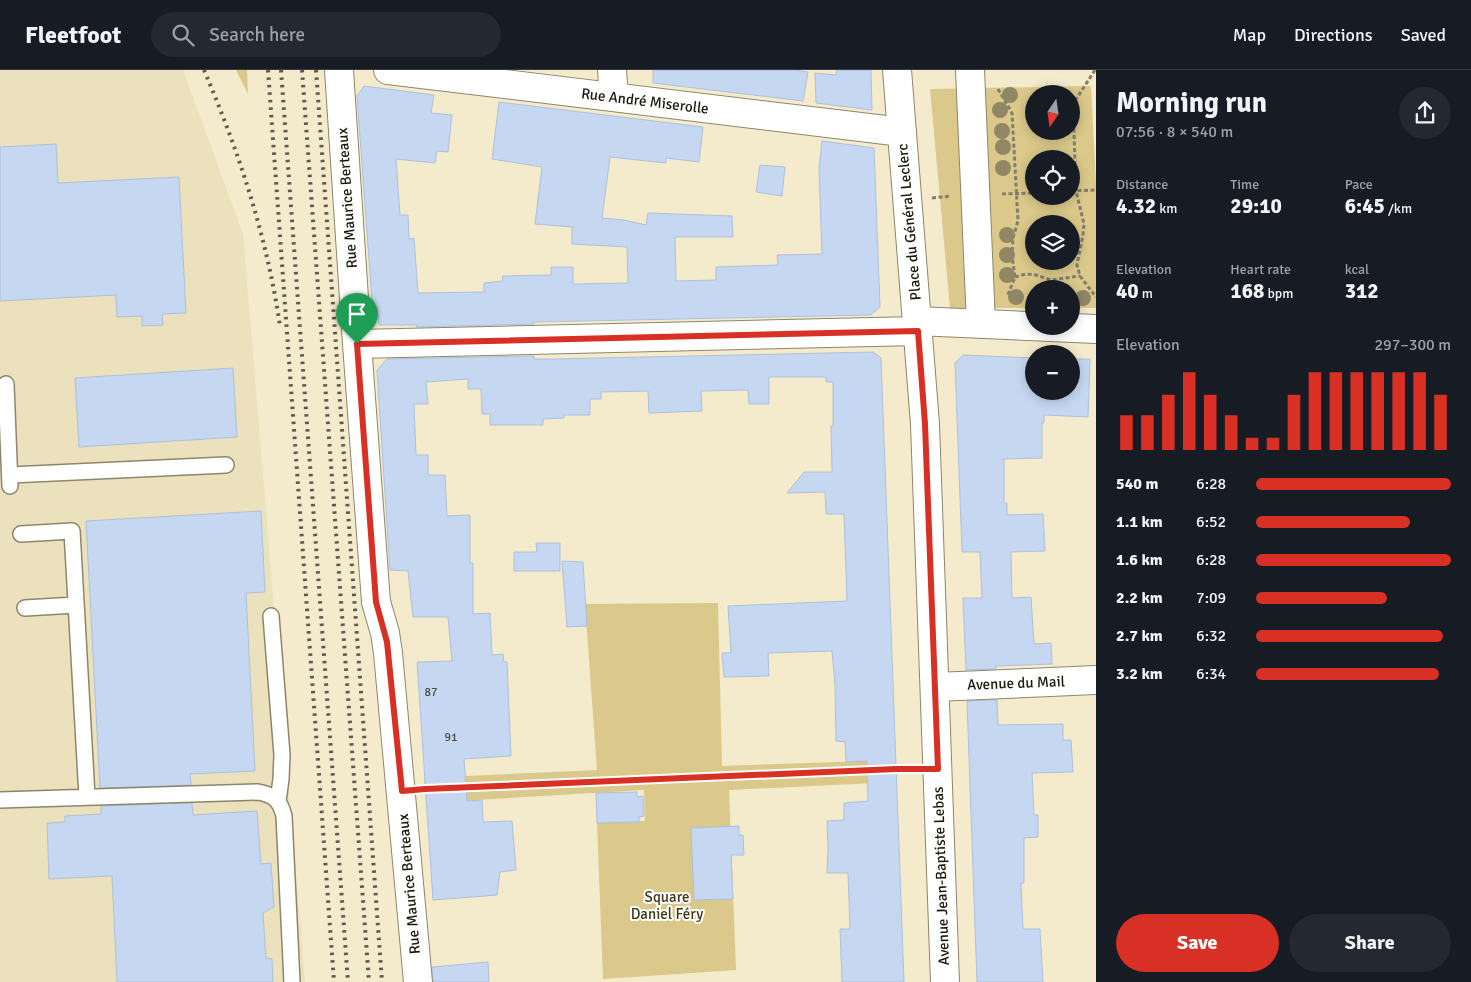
<!DOCTYPE html>
<html lang="en">
<head>
<meta charset="utf-8">
<style>
	:root { --surface:#171b24; --page:#242831; --text:#f1f3f6; --muted:#9ea1a6; --line:#363941; --accent:#d93025 }
	body { margin:0; font-family:Signika,sans-serif; background:var(--page); color:var(--text); height:100vh; display:flex; flex-direction:column; font-size:19px; white-space:nowrap }
	* { box-sizing:border-box; margin:0 }
	p { font-size:16px; color:var(--muted) }
	.icon { flex:none; width:28px; height:28px; fill:none; stroke:currentColor; stroke-width:2; stroke-linecap:round; stroke-linejoin:round }
	.map { position:relative; flex:1; overflow:hidden }
	.details { display:flex; flex-direction:column; background:var(--surface); width:375px }
	.details>* { flex:none }
	.needle { width:32px; rotate:193deg }
	.buttons { position:absolute; left:1025px; top:15px; display:grid; gap:10px }
	.buttons a { display:grid; place-items:center; width:55px; height:55px; border-radius:50%; background:var(--surface); box-shadow:0 2px 12px #0003; font-size:25px }
	.pin { position:absolute; display:grid; place-items:center; width:42px; height:42px; color:#fff; margin:-51px -21px; border-radius:50% 50% 50% 0; rotate:-45deg; box-shadow:0 0 5px #0007 }
	.pin .icon { rotate:45deg }
	.round { display:grid; place-items:center; flex:none; width:52px; height:52px; border-radius:26px; background:var(--page) }
	.summary { display:flex; align-items:center; justify-content:space-between; height:85px; padding:0 20px }
	h1 { font-size:28px; font-weight:800; line-height:38px }
	.stats { display:grid; grid-template-columns:repeat(3,1fr); gap:8px; height:85px; padding:5px 20px }
	.stats div { display:grid; align-content:center }
	.stats b { font-size:21px; font-weight:800 }
	.stats small { font-size:14px; font-weight:400 }
	.stats p { font-size:14px }
	.chart { height:140px; padding:10px 20px }
	.chart p { display:flex; justify-content:space-between }
	.chart svg { width:100%; height:90px; margin-top:5px; stroke:var(--accent); stroke-width:6 }
	.action { display:flex; gap:10px; margin-top:auto; padding:10px 20px }
	.action a { flex:1; height:58px; border-radius:30px; background:var(--accent); color:#fff; font-size:20px; font-weight:800; line-height:58px; text-align:center }
	.action a+a { background:var(--page); color:var(--text) }
	ul { padding:0 20px; list-style:none; font-size:16px }
	li { display:grid; grid-template-columns:80px 60px 1fr; align-items:center; height:38px }
	li i { height:12px; border-radius:6px; background:var(--accent) }
	header { display:flex; align-items:center; gap:30px; box-sizing:border-box; height:70px; padding:0 25px; background:var(--surface); border-bottom:1px solid var(--line) }
	header strong { font-size:24px }
	nav { display:flex; gap:28px; margin-inline-start:auto; font-size:18px }
	.search { width:350px; height:45px; background:var(--page); display:flex; align-items:center; gap:12px; box-sizing:border-box; padding:0 18px; border-radius:28px; color:var(--muted); font-size:19px }
	main { display:flex; flex:1; min-height:0 }
	.map>svg:first-child { display:block }
	.built { fill:#ebe1bc }
	.green { fill:#dac98a; fill-rule:evenodd }
	.building { fill:#c6d8f1; stroke:#aec0d9 }
	.lines { fill:none; stroke-linecap:round; stroke-linejoin:round }
	.lane-casing { stroke:#8e866b; stroke-width:18 }
	.street-casing { stroke:#8e866b; stroke-width:30 }
	.secondary-casing { stroke:#8e866b; stroke-width:30 }
	.path { stroke:#837d69; stroke-width:3; stroke-dasharray:4 2.5; stroke-linecap:butt }
	.lane { stroke:#fff; stroke-width:15 }
	.street { stroke:#fff; stroke-width:28 }
	.secondary { stroke:#fff; stroke-width:28 }
	.rail { stroke:#5e5948; stroke-width:4; stroke-dasharray:2.5 5; stroke-linecap:butt }
	.tree { fill:#918765 }
	.route-casing { stroke:#fff; stroke-width:10 }
	.route { stroke:#d93025; stroke-width:6 }
	.labels { text-anchor:middle; dominant-baseline:central; stroke-width:4; stroke-linejoin:round; paint-order:stroke }
	.number-label { font-size:12px; fill:#464846 }
	.street-label { font-size:15px; fill:#1b180d; stroke:#fff }
	.park-label { font-size:15px; fill:#403610; stroke:#fff }
</style>
</head>
<body>
<header>
<strong>Fleetfoot</strong>
<div class="search"><svg class="icon" aria-label="search" viewBox="0 0 24 24"><circle cx="10" cy="10" r="6"/><path d="M15 15l6 6"/></svg>Search here</div>
<nav><a>Map</a><a>Directions</a><a>Saved</a></nav>
</header>
<main>
<div class="map">
<svg width="1096" height="912" viewBox="0 0 1096 912">
	<rect width="100%" height="100%" fill="#f4ebcd"/>
	<path class="built" d="M0,0H183L243,164L305,912H0Z"/>
	<path class="green" d="M236,0H247L248,24Z
		M1091,16L1096,113V238H1071V219H1034V238H950L930,19ZM1034,24H1071V61H1034ZM1034,89H1071V126H1034ZM1034,154H1071V191H1034Z
		M718,533L722,696L895,690L896,712L729,720L736,900L603,909L597,753L645,751L644,720L426,733L424,708L597,700L585,534Z"/>
	<path class="building" d="M653,0H794L808,2L803,31L653,13Z
		M837,0H871L872,40L816,33L815,3L836,5Z
		M364,16L434,25L431,43L452,45L448,82L437,81L435,93L396,89L400,145H408L409,169L414,168L418,223L484,222V213L503,211L502,206L551,205V197H573V214L628,213L627,177L572,174V157L535,154L542,97L492,89L499,32L703,57L699,92L666,88V93L610,87L602,148L624,150L646,155L648,143L732,146L733,167H675L676,211L716,210V197L778,195L777,185L822,184L819,99L822,71L874,78L880,237L871,245L534,252V254L416,257L418,255H379L378,244H373L357,26Z
		M56,74L58,113L179,107L186,243L162,244L163,255L142,256V246L117,247L116,225L0,231V77Z
		M760,95L785,97L782,126L756,122Z
		M873,282L881,288L904,912H842L840,859H850L848,803H827L828,779L827,751L844,750V733L868,731L867,691L846,692L845,672L836,671L835,614L832,581L768,583L769,606L724,607L722,583H731L728,536L847,531L844,444H826L825,422L787,423L804,402H832L831,356H833V312H826V307H769V334H749L748,320L701,321L702,341L649,343L648,321L601,322V329H590V345H564V348L543,349V355H490V344H482L481,319H468V309L426,312L428,334H414L416,385H428V405H445L447,446L470,445V493H473V544L490,543L492,585L503,584L504,592H507L511,686L464,689L467,731L482,730L483,752L512,751L516,800L500,802L497,825L433,830L417,592L452,591L448,547H413L408,501L390,500L377,300L387,289L534,286V289H555Z
		M963,285L1034,288V321H1071V289H1090L1088,347L1044,345V353H1042V388L1004,389V433H1007V445L1043,444L1045,481L1011,482L1012,528L1031,527L1034,574L1051,573L1052,594L996,596V599L966,600L963,528H982L980,482H962L955,293Z
		M233,298L237,367L79,377L75,308Z
		M261,441L265,522L246,523L255,701L190,704L191,715L100,718L86,451Z
		M536,473H560V501H514V482H537Z
		M562,491L583,492L587,556L567,557Z
		M997,630L998,655L1063,654V670H1071L1073,702L1032,703L1034,745H1038V767L1024,768V813H1021L1023,859H1040L1043,912H977L967,631Z
		M637,722V727L643,726L644,746L639,747V752L597,753L596,723Z
		M192,733L193,745L257,741L261,794L271,793L274,837L263,843L266,888L272,889L273,912H117L112,806L49,809L47,753L65,752V746L101,744V736Z
		M739,756V765H743L744,785H731L733,829L694,830L691,758Z
		M488,892L489,912H433L432,897Z"/>
	<g class="lines">
		<g class="lane-casing">
			<path id="lane" d="M6,314L10,416
				M10,405L226,395
				M21,464L72,461L87,727
				M25,538L76,535
				M271,546L282,685L281,709L278,731
				M0,730L258,722C274,725 280,730 284,746L292,912"/>
		</g>
		<g class="street-casing">
			<path id="street" d="M339,0L357,274L376,532L385,563L388,583L418,912
				M388,0L902,62
				M612,0L614,27
				M970,0L981,254
				M917,251L1096,259
				M357,274L918,261
				M935,617L1096,610"/>
		</g>
		<g class="secondary-casing">
			<path id="secondary" d="M897,0L925,354L945,912"/>
		</g>
		<path class="path" d="M1095,0L1073,34L1076,121L1084,154L1083,165L1077,195L1080,206L1096,227
			M998,19L1012,43L1018,151L1013,168L1012,186L1015,207L1007,227
			M1071,121L1096,120
			M1002,124L1034,123
			M932,128L951,126
			M1015,207L1026,204L1036,205L1051,210L1080,206
			M426,719L912,699"/>
		<use href="#lane" class="lane"/>
		<use href="#street" class="street"/>
		<use href="#secondary" class="secondary"/>
		<path class="rail" d="M204,0C239,82 267,167 280,256
			M268,0L334,912
			M281,0L348,912
			M302,0L369,912
			M316,0L382,912"/>
	</g>
	<g class="tree">
		<circle cx="1010" cy="25" r="8"/>
		<circle cx="1000" cy="40" r="8"/>
		<circle cx="1002" cy="61" r="8"/>
		<circle cx="1003" cy="77" r="8"/>
		<circle cx="1003" cy="98" r="8"/>
		<circle cx="1007" cy="165" r="8"/>
		<circle cx="1007" cy="185" r="8"/>
		<circle cx="1007" cy="205" r="8"/>
		<circle cx="1016" cy="227" r="8"/>
		<circle cx="1083" cy="228" r="8"/>
	</g>
	<g class="lines">
		<g class="route-casing">
			<path id="route" d="M918,261L925,354L938,699H896L425,719L402,721L387,572L376,532L357,274Z"/>
		</g>
		<use href="#route" class="route"/>
	</g>
	<g class="labels">
		<g class="number-label">
			<text x="431" y="622">87</text>
			<text x="451" y="667">91</text>
		</g>
		<g class="street-label">
			<text transform="translate(645 31) rotate(7)">Rue André Miserolle</text>
			<text transform="translate(347 128) rotate(-94)">Rue Maurice Berteaux</text>
			<text transform="translate(909 152) rotate(-95)">Place du Général Leclerc</text>
			<text transform="translate(1016 613) rotate(-2)">Avenue du Mail</text>
			<text transform="translate(941 806) rotate(-92)">Avenue Jean-Baptiste Lebas</text>
			<text transform="translate(409 814) rotate(-95)">Rue Maurice Berteaux</text>
		</g>
		<g class="park-label">
			<text x="667" y="827">Square<tspan x="667" dy="17">Daniel Féry</tspan></text>
		</g>
	</g>
</svg>
<div class="buttons">
<a><svg class="needle" viewBox="-14 -14 28 28"><path d="M0-13l5 13h-10z" fill="#e53935"/><path d="M0 13l5-13h-10z" fill="#9ea1a6"/></svg></a>
<a><svg class="icon" aria-label="locate" viewBox="0 0 24 24"><circle cx="12" cy="12" r="6"/><path d="M12 2v4M12 18v4M2 12h4M18 12h4"/></svg></a>
<a><svg class="icon" aria-label="layers" viewBox="0 0 24 24"><path d="M12 4l9 5-9 5-9-5zM3 14l9 5 9-5"/></svg></a>
<a>+</a>
<a>−</a>
</div>
<div class="pin" style="left:357px;top:274px;background:#1e9e55"><svg class="icon" aria-label="arrive" viewBox="0 0 24 24"><path d="M6 21V4h12l-3 4 3 4H6"/></svg></div>
</div>
<section class="details">
<div class="summary"><div><h1>Morning run</h1><p>07:56 · 8 × 540 m</p></div><a class="round"><svg class="icon" aria-label="share" viewBox="0 0 24 24"><path d="M12 15V3M7 8l5-5 5 5M5 13v7h14v-7"/></svg></a></div>
<div class="stats">
<div><p>Distance</p><b>4.32<small> km</small></b></div>
<div><p>Time</p><b>29:10</b></div>
<div><p>Pace</p><b>6:45<small> /km</small></b></div>
</div>
<div class="stats">
<div><p>Elevation</p><b>40<small> m</small></b></div>
<div><p>Heart rate</p><b>168<small> bpm</small></b></div>
<div><p>kcal</p><b>312</b></div>
</div>
<div class="chart"><p><span>Elevation</span>297–300 m</p>
<svg viewBox="0 0 160 44" preserveAspectRatio="none"><path d="M5 44V27M15 44V27M25 44V17M35 44V6M45 44V17M55 44V27M65 44V38M75 44V38M85 44V17M95 44V6M105 44V6M115 44V6M125 44V6M135 44V6M145 44V6M155 44V17"/></svg>
</div>
<ul>
<li><b>540 m</b>6:28<i style="width:100%"></i></li>
<li><b>1.1 km</b>6:52<i style="width:79%"></i></li>
<li><b>1.6 km</b>6:28<i style="width:100%"></i></li>
<li><b>2.2 km</b>7:09<i style="width:67%"></i></li>
<li><b>2.7 km</b>6:32<i style="width:96%"></i></li>
<li><b>3.2 km</b>6:34<i style="width:94%"></i></li>
</ul>
<div class="action"><a>Save</a><a>Share</a></div>
</section>
</main>
</body>
</html>
